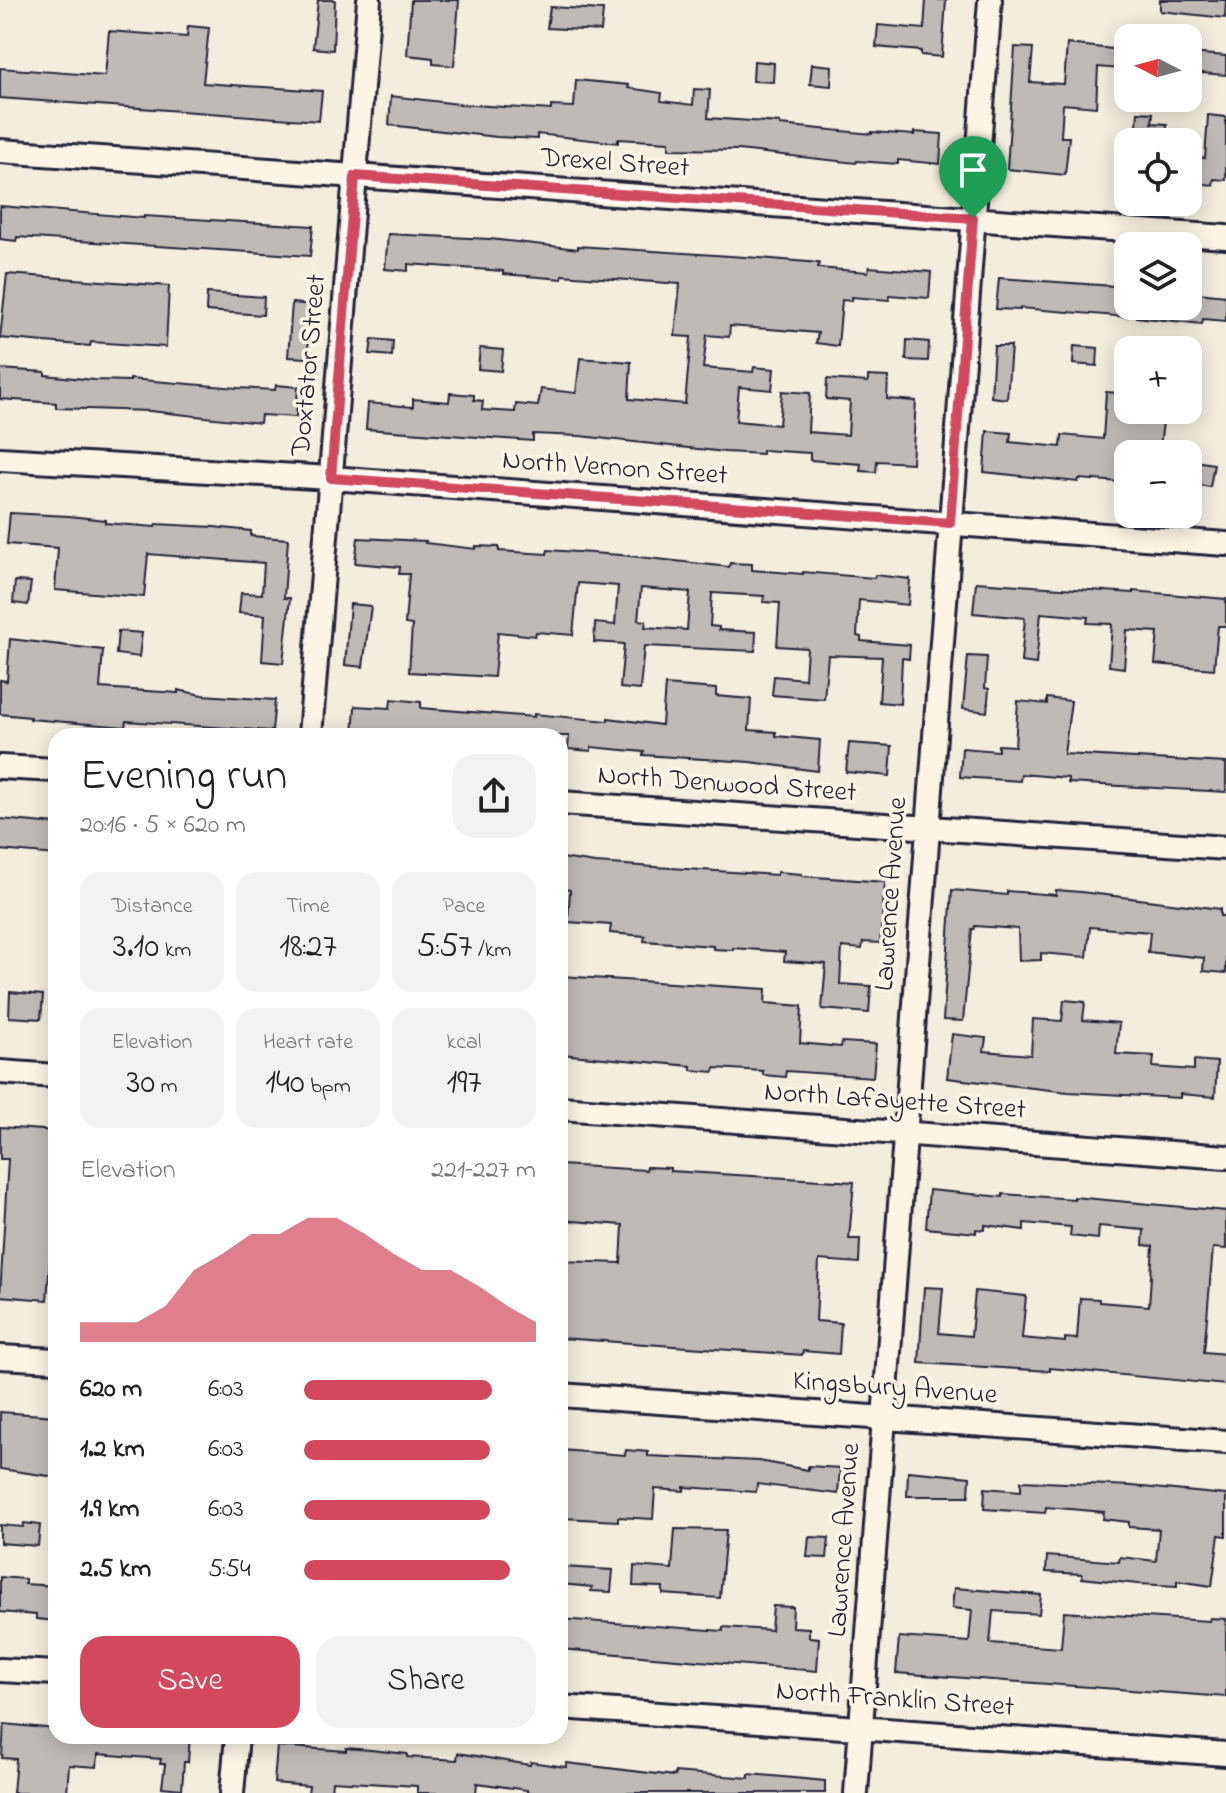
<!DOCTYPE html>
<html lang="en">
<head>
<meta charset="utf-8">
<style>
	:root { --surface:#fff; --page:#f2f2f2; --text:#222; --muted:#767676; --accent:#d1495b }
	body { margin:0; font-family:"Indie Flower",sans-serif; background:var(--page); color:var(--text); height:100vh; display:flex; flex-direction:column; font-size:30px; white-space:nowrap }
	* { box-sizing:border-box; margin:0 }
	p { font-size:26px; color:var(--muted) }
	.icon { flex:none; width:44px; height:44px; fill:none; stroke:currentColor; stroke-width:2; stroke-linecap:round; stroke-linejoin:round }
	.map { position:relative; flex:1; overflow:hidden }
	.details { position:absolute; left:48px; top:728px; width:520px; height:1016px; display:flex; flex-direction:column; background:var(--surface); border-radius:24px; box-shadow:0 4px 20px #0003 }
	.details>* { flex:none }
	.needle { width:52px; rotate:276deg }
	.buttons { position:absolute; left:1114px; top:24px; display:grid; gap:16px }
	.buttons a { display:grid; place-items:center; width:88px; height:88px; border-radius:16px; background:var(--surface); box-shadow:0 4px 20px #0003; font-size:40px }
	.pin { position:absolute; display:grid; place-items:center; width:68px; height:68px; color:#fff; margin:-82px -34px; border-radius:50% 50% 50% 0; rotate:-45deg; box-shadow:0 0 8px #0007 }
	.pin .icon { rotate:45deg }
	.round { display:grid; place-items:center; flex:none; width:84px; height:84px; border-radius:24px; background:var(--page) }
	.headline { display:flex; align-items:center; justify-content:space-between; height:136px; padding:0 32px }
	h1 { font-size:44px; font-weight:600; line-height:60px }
	.metrics { display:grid; grid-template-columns:repeat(3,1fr); gap:12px; height:136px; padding:8px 32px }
	.metrics div { display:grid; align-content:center; border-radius:20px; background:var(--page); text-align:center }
	.metrics b { font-size:34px; font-weight:600 }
	.metrics small { font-size:22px; font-weight:400 }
	.metrics p { font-size:22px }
	.chart { height:224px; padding:16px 32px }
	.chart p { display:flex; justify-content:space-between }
	.chart svg { width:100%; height:144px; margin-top:8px; fill:var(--accent); opacity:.7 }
	.action { display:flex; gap:16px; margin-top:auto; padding:16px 32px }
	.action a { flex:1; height:92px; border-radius:24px; background:var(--accent); color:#fff; font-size:32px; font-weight:600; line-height:92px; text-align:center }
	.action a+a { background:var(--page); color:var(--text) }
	ul { padding:0 32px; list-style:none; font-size:26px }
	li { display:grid; grid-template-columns:128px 96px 1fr; align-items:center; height:60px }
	li i { height:20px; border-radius:10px; background:var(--accent) }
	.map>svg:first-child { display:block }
	.building { fill:#bfbab6; stroke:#22223b; stroke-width:2; fill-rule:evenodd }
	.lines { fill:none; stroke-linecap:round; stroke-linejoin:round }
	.minor-casing { stroke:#22223b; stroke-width:28 }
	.minor { stroke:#fcf5e5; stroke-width:22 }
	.route-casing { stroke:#fff; stroke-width:16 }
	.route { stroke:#d1495b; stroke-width:10 }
	.labels { text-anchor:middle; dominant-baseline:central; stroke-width:7; stroke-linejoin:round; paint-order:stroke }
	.street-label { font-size:28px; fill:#22223b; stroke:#fcf5e5 }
</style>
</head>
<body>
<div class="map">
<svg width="1226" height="1793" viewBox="0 0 1226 1793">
	<rect width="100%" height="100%" fill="#f3edde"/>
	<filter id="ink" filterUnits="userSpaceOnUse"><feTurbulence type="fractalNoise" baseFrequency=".0125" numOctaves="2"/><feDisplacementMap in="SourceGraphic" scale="16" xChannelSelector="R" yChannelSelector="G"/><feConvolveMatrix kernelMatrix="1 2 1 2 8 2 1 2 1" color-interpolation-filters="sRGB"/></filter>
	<g filter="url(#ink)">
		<path class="building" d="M318,0H335L333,50L313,48Z
			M411,0H459L454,66L433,64V58L407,55Z
			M926,0H946L942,57L921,55V51L876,47L878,25L924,29Z
			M1160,0H1226L1225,18L1160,11Z
			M550,7L603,10L601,31L547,28Z
			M188,26L209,28L203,83L322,91L319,121L0,98V68L105,76L109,31L187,37Z
			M1067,44L1121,50L1120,69L1098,67L1096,107L1063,104L1061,137H1069L1065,175L1007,169L1015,47L1033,48L1030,82L1062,84H1064Z
			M1188,53L1226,56V75L1188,72Z
			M754,61L774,63L773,82L753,81Z
			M812,64L832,66L831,86L810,84Z
			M576,80L629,85L628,88L662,93L661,101L693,105L694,89L710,90L708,118L780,123V125L872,134V132L914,135V132L942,134L940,164L898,160V164L857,161L856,163L738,150L669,149V142L618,139V143L537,134V139L497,137L389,125L391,96L459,104L551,110V106L574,107Z
			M1138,112L1153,113L1152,123L1167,124L1166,142H1136Z
			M1208,115L1226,117V180L1214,179L1213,185L1188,182L1190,156L1205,158Z
			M0,206L144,218V216L313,226L310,256L17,237L16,241L0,239Z
			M388,234L490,239L578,249V246L760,258L819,263L818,268L868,272L869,267L931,272L929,298L889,295V300L851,297V301L842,300L838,346L816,343L818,333L730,326L729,337L707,335L703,368L753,372L754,367L774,369L772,390L739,387L736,421L779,425L782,391L810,393L808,432L848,435L850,401L826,399L827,379L868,382V376L888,377L887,399L916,401L912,463L877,461L876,472L860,471L861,464L810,460V453L762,450V454L725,452L580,436L533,434V441L366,429L368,403L413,407V399L449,402L450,393L474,395V400L483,401L482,410L515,412L516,404L538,406L541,389L576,393L580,358L631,362L629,399L685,404L691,337L675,336L680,284L562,275V279L539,277L503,274V271L408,264V271L385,269Z
			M7,274L169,286L166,347L91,342L90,346L0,338Z
			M999,278L1128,287V317L1020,308V310L996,309Z
			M1188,292L1226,296V321L1203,319L1202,324L1136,317V306H1188Z
			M207,293L264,297L263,315L206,311Z
			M292,303L312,305L307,358L288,357Z
			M372,339L393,341L392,356L370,354Z
			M907,340L929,342L928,361L906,360Z
			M994,346H1011L1007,399L991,397Z
			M1074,346L1098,348L1097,366L1073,364Z
			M480,348L503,350L501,371L478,369Z
			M0,369L45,372V375L94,380L130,381V379L238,388L275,390L276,385L298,387L296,417L261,415L260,423L150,411L56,408V403L0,399Z
			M1106,392L1128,394V410L1164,414L1159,454H1123L1121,482L1079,479L1078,482L984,472L987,431L1011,433L1010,442L1061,447L1062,435L1103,439Z
			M1188,460L1214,464L1210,487L1188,483Z
			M10,513L69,516L105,520V523L155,527L156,524L214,527L251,531V536L288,539L284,598H290L283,663L262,661L265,615L239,613L241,593L262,594L264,563L148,554L144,597L55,590L58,548L7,544Z
			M358,538L426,541L425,543L476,549V546L499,547V551L547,554L548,550L621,555L729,567L730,563L752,564V570L803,574V572L874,578L875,575L910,579L908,605L859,600L857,636L861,637V641L910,645L909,659L902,658L900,704L879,702L882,657L828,655L824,699L772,695L774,676L805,679L807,648L777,646L780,603L763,602L764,596L712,593L710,626L719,627V630L756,632L755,651L644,646L640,690L620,688L624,644L594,642L595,623L615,625L618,586L578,583L573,635L536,632L535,636L498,632L494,677L409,672L412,625L405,624L409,574H399L400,567L355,563ZM641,588L690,592L687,630L645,627L646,621L638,620Z
			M15,581L31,582L28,605L13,603Z
			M976,582L1133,593V591L1226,599V626H1218L1214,669L1155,664L1158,632L1127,630L1124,668L1109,666L1112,624L1087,623L1088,617L1041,613L1036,664L1021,662L1025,618L973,613Z
			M350,604L371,606L363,667L345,665Z
			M118,631L142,633L139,657L116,654Z
			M10,639L103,650L100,688L178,693V690L202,695L275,700L272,731L126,721L125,727L30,719V717L0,714V680L7,681Z
			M968,656L987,657L985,688L989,689L987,712L963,709Z
			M665,685L716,689V696L751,699L749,730L776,732V736L820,740L818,771L750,762L643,755L644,752L591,747V751L568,749L569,736H353L355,706L390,708L391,699L421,702V708L534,717V714L608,721V718L662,725Z
			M1047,698L1071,701L1064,754L1226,763V792L1068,783V778L1021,774L1020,781L960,777L962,748L998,751V745L1015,746L1018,701L1047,704Z
			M849,743L892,746L890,776L846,772Z
			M0,819L56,824V855L0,850Z
			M562,858L595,863L777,875V872L802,874V876L885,882L880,943L863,942L862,949L842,947L840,984L871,986L869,1013L822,1009L826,964L784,961L785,952L733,948V950L713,949V946L644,941L645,936L610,933L611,925L568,922L570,890L560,888Z
			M952,890L1007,895V891L1056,895V890L1081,892L1220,909V916H1226V973L1203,971L1204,958L1148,952L1150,932L1090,927L1087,957L1041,953V960L1019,961L1018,929L975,926L974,929H972L963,1021L943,1020Z
			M560,976L766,989L765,1003L802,1006L800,1043L841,1047L842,1042L876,1044L873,1077L786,1071L785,1077L763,1075V1071L715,1068L714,1072L691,1070V1066L560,1054Z
			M10,992L43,995L41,1019L9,1017Z
			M1064,1000L1085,1002L1083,1020L1119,1023L1116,1054L1154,1056L1153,1067L1194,1070V1060L1217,1062L1215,1097L1180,1094V1098L1068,1092L947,1078L952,1034L986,1038L984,1051L1031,1055L1033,1019L1062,1021Z
			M0,1127L56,1131V1249L51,1248L47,1300L0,1296L8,1159H0Z
			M560,1165L646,1170L647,1167L670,1168V1171L854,1182L849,1239H860L859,1263L819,1260L816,1321L841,1323L839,1354L803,1351L802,1355L561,1338L566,1280H560V1261L621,1263L623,1225L560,1220Z
			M929,1190L1003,1197V1194L1074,1199V1197L1226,1211V1249L1213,1248L1204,1352L1226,1354V1385L1050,1368V1371L919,1363L924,1287L943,1288L939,1333L971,1336L975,1291L1026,1296L1022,1338L1065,1342V1338L1077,1339L1080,1298L1099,1299V1302L1149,1306L1153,1246L1143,1245L1144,1230L1099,1226L1098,1239L1070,1236L1071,1227L1024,1223V1230L985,1225V1230L976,1229V1233L926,1228Z
			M0,1412L56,1416V1477L0,1469Z
			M560,1450L625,1455L626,1450L648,1452V1456L759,1461L808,1470V1466L840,1468L838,1494L757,1484L756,1492L684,1487V1491L655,1489L653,1519L618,1517V1521L563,1518L565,1479L560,1478Z
			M908,1471L970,1477L969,1496H907Z
			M1021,1481L1132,1486L1226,1495V1536L1219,1535L1212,1586L1177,1581V1586L1138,1584L1082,1578V1574L1046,1572L1047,1556L1119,1562L1120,1557L1156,1561L1159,1529L1129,1527V1522L1103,1519L1104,1512L1046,1507L1045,1513L984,1509L985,1488L1021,1491Z
			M24,1523L40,1525L38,1546L0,1543V1525L23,1527Z
			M675,1529L726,1530L720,1598L663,1594V1587L633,1586L634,1566L672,1569Z
			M809,1537L829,1538L827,1558L807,1557Z
			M562,1567L613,1570L611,1592L591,1591L592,1587L561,1584Z
			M0,1577L25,1579V1584L56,1586V1621L36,1619V1615L0,1612Z
			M954,1588L1041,1595L1039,1614L993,1611L990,1643L1061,1648L1064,1612L1209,1621L1210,1618L1226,1619V1697L896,1673L899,1637L969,1642L972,1610L952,1608Z
			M773,1606L793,1607L792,1627L809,1628V1637L819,1638L817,1671L560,1649V1619L723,1631V1627L771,1630Z
			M4,1724L56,1729V1736H190L188,1762H184L182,1789L162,1787L165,1764H160L161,1759L98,1754L97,1767L69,1765L67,1793H13L16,1759L2,1758Z
			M277,1746L346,1751V1748L371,1750L407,1754V1757L457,1760L458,1753L530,1765L531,1762L566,1767V1763L675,1776V1772L749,1778V1774L772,1776L825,1781V1793H527V1790L477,1783L476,1793H417V1786L332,1781L331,1793H308L309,1786L274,1783Z"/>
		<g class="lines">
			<g class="minor-casing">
				<path id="minor" d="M0,151L1226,237
					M0,459L331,478L1226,544
					M310,736L369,0
					M0,767L56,770
					M560,803L1226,848
					M0,1072L56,1076
					M560,1108L1226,1157
					M0,1357L56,1360
					M560,1395L1226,1442
					M0,1670L56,1673
					M560,1707L1226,1754
					M232,1793L237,1736
					M856,1793C901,1195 940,597 990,0"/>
			</g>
			<use href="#minor" class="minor"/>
		</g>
	</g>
	<g class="lines" filter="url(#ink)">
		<g class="route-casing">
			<path id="route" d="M355,176L973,218L950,523L331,478Z"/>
		</g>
		<use href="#route" class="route"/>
	</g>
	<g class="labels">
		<g class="street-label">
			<text transform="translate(615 164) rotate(4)">Drexel Street</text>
			<text transform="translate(310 365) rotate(-85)">Doxtator Street</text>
			<text transform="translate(615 469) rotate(4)">North Vernon Street</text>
			<text transform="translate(727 785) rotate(4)">North Denwood Street</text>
			<text transform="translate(892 894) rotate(-86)">Lawrence Avenue</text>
			<text transform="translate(895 1102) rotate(4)">North Lafayette Street</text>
			<text transform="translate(895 1389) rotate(4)">Kingsbury Avenue</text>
			<text transform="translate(845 1540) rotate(-86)">Lawrence Avenue</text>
			<text transform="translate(895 1700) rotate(4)">North Franklin Street</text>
		</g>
	</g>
</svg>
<div class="buttons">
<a><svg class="needle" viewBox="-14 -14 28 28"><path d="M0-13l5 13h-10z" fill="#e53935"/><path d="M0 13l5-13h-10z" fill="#767676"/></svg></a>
<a><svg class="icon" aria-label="locate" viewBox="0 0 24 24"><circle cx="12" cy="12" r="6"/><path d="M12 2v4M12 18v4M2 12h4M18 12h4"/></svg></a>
<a><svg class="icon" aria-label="layers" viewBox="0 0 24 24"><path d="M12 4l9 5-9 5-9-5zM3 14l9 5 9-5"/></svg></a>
<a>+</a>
<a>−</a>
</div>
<div class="pin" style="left:973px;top:218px;background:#1e9e55"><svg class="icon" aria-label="arrive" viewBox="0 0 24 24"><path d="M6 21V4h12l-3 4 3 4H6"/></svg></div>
<section class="details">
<div class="headline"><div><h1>Evening run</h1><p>20:16 · 5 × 620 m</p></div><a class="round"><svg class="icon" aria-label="share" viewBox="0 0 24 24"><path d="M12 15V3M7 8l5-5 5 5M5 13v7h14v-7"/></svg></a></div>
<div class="metrics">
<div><p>Distance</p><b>3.10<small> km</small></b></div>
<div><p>Time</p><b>18:27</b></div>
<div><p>Pace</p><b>5:57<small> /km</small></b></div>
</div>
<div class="metrics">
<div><p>Elevation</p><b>30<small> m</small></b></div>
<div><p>Heart rate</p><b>140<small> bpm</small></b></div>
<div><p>kcal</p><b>197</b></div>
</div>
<div class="chart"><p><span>Elevation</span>221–227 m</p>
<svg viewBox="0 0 160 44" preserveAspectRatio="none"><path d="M0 44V38L10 38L20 38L30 33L40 22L50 17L60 11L70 11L80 6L90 6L100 11L110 17L120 22L130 22L140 27L150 33L160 38V44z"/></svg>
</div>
<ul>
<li><b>620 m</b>6:03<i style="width:81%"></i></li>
<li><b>1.2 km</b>6:03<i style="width:80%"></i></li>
<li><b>1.9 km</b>6:03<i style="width:80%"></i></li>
<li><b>2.5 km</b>5:54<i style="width:89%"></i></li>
</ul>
<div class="action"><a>Save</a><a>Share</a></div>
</section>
</div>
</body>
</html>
